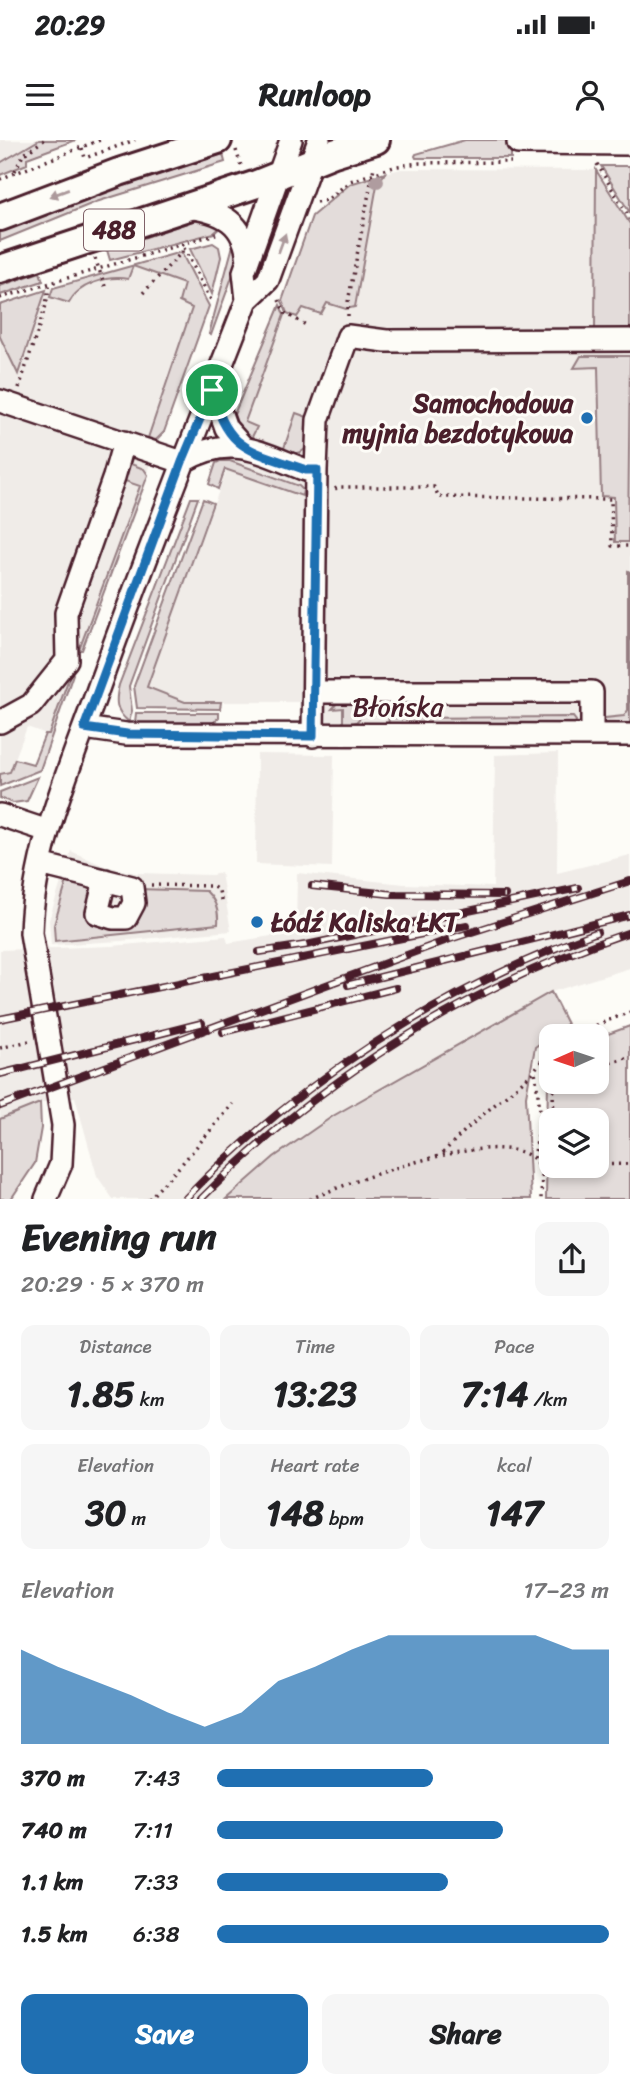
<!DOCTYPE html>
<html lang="en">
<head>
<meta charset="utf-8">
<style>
	:root { --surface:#fff; --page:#f6f6f6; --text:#202124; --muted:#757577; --accent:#1f6fb2 }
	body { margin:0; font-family:Sriracha,sans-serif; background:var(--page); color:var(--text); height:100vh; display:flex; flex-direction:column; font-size:26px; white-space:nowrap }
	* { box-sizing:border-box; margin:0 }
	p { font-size:23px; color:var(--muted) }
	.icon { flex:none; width:38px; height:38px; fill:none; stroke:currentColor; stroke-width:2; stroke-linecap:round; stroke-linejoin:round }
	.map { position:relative; height:1059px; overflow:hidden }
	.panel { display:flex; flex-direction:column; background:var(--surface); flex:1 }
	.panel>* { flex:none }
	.needle { width:46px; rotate:267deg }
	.tools { position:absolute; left:539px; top:884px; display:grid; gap:14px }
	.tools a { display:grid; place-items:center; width:70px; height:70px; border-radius:14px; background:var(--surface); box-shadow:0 4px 10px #0003; font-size:35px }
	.pin { position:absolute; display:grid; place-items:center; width:60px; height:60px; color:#fff; margin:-30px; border:4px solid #fff; border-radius:50%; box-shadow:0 2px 7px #0007 }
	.round { display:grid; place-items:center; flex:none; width:74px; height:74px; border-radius:14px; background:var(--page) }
	.summary { display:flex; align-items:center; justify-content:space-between; height:119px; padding:0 21px }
	h1 { font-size:38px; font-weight:700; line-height:52px }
	.metrics { display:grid; grid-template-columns:repeat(3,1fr); gap:10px; height:119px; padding:7px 21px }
	.metrics div { display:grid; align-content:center; border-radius:14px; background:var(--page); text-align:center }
	.metrics b { font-size:35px; font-weight:700 }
	.metrics small { font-size:19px; font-weight:400 }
	.metrics p { font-size:19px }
	.chart { height:196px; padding:14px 21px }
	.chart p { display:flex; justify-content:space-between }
	.chart svg { width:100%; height:126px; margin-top:7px; fill:var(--accent); opacity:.7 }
	.cta { display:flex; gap:14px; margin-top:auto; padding:14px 21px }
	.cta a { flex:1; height:80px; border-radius:14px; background:var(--accent); color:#fff; font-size:28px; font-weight:700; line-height:80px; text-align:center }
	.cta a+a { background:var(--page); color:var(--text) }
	ul { padding:0 21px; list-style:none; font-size:23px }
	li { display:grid; grid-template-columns:112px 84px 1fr; align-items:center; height:52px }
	li i { height:18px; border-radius:9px; background:var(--accent) }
	.status { display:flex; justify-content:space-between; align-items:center; height:49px; padding:0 35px; background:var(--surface); direction:ltr }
	.status svg { height:19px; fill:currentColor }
	header { display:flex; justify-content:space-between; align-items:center; height:91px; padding:0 21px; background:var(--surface); font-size:32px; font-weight:700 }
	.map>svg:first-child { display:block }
	.built { fill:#f0ece8 }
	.green { fill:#e3dcda; stroke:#967e82; stroke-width:2; fill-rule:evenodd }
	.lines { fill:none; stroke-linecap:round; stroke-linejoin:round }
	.minor-casing { stroke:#4a1f2b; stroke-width:26 }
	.major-casing { stroke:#4a1f2b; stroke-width:32 }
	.path { stroke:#4a1f2b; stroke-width:3.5; stroke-dasharray:2 5; stroke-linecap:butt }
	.minor { stroke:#fdfcf7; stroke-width:21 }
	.major { stroke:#fdfcf7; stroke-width:26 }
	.rail-casing { stroke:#4a1f2b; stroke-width:8 }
	.rail { stroke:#fdfcf7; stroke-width:5; stroke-dasharray:16; stroke-linecap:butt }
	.tree { fill:#af9c9f }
	.oneway { fill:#ac999b }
	.route-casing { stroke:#fff; stroke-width:14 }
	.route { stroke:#1f6fb2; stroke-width:9 }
	.poi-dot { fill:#1f6fb2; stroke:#fdfcf7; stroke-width:2.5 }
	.labels { text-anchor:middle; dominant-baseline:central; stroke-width:6; stroke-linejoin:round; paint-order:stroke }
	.shield { fill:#fdfcf7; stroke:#806168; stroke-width:2 }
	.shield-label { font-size:24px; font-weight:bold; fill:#4a1f2b }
	.poi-label { font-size:26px; font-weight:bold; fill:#4a1f2b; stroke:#fdfcf7; text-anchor:end }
	.street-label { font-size:26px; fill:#4a1f2b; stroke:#fdfcf7 }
</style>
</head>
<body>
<div class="status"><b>20:29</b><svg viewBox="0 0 49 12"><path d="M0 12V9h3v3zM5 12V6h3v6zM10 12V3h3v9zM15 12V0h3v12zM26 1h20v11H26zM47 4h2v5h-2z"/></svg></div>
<header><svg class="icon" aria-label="menu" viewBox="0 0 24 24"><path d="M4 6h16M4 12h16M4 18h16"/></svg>Runloop<svg class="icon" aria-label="person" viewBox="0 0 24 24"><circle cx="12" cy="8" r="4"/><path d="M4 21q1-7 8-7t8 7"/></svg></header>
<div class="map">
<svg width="630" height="1059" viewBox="0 0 630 1059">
	<rect width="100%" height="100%" fill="#fdfcf7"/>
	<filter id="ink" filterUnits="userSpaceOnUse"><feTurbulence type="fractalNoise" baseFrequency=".0143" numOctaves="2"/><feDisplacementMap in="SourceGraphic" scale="14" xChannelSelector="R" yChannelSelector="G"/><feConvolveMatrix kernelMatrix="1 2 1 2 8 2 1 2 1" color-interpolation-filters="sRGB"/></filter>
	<g filter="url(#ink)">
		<path class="built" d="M0,0H38L0,23Z
			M401,29L596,30L595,191L630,102V587H299V562H185L147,547L294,146L355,165L377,45L385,33Z
			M181,112L209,166L49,595L27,587L10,632L0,634V165L115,129Z
			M558,613L557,733L630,715V828L551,852L333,976L274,1017L226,1059H113L97,1036L75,957L40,963L0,979V810L112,806L226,796L228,803L296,792L297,733L404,744L493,747L495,615Z
			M257,614L334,615L332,727L256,724Z
			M71,711L104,726L136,733L212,735L221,733L231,791L120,801L51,805L49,780Z"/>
		<path class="green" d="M39,0H76L27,18V24L0,35V23Z
			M465,0H511V18H416L415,16L416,14Z
			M223,14L225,22L96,62L0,101V92L107,51Z
			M601,26H630V73Z
			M596,30L630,84V191H595Z
			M385,33L377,45L355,167L346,169L327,163L321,174L303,168L297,177L287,173L282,161L312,76L350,44Z
			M193,81H207L222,86L214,93L110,120L107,110Z
			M235,98L238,111L237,123L211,195L209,194Z
			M213,103L219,107L221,117L212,154L190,109Z
			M181,112L209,166L164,292L156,300L148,298L192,168L179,162L184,144L133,126L128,139C108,135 78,144 69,163L50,157L53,148Z
			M40,132L43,141L0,155V146Z
			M46,150L18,234L0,197V165Z
			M280,165L284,175L245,282L257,287L252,297L249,298L230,284Z
			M581,216H630L628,402H615L614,357L601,356L598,227L574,228Z
			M296,273L310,278C308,299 312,320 283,311Z
			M220,321H230L299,346L303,350L302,356L225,329L218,349L209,344L216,323Z
			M126,322L144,329L148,335L82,510H79L140,346L119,339Z
			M191,358H198L129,546L132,571L129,582C115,571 115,561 119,545Z
			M203,359L213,363L147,547L185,562H221L220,569L137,568L134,546Z
			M628,431L630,432V588H608L603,584L605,578L624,576L628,570Z
			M71,532L73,534L40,630L0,646V634L10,632L15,619L33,624L45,594H49Z
			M338,562H375L394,567L395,578L573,577L576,581L574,586L389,585L388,574H364L356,582L343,586V568L332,569Z
			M136,573H219V577L209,587L135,584Z
			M38,637L27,661L13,663L0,658V652Z
			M67,741L92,748L86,778L107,785L138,749L206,751C216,760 219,771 218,784L55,801L54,785Z
			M551,852L567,884L535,907L526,956L531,1059H226L274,1017L333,976Z
			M630,886V1059H546L548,940L551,930V942H597V898ZM551,980H597V1026H551Z
			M40,963L41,988L35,1023L11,1059H0V979Z"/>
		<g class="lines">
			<g class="minor-casing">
				<path id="minor" d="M518,3L630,4
					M186,67C222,71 245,82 248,121
					M247,160L268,140L319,0
					M212,249L226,288L243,307
					M0,261L182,322C232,293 258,312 306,330H316L313,596
					M316,330L318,280L348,196L386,201L630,200
					M314,552H592V594
					M0,582L31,565L67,520L66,473L114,337L124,302
					M84,588L126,594L630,595
					M0,675L48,691
					M40,724L132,747L134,763L126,778H113L97,773L105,740
					M46,1059L61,1024L63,985L31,793C33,714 66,637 93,563C141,427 195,294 247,160L244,132L291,0"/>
			</g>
			<g class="major-casing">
				<path id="major" d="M0,77L119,32L218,0
					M0,129L254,45L334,13L376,0"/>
			</g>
			<path class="path" d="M82,8L85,18L135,0
				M236,10L241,26
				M597,24L630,79
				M15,31L23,15L44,0
				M0,39L100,0
				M316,62L327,60L350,41L397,26L420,23L511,22
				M184,108L213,164
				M95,118L106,149
				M143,153L182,112L183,103
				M0,158L216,94
				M279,160L285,173L306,185
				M348,176V162L374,27
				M19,248L46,165L50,142
				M335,349L338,347H434L439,357L611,359L612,406H630
				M151,745L212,746L219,751L222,764
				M578,896L597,885L630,872
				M0,908L29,901
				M597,926L630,917
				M554,980L553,953L557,942
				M443,1013C469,984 500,961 529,936C537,928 542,918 551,912
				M534,1018L541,978L535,931
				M597,1025L630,1024
				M539,1026H560
				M149,1059L180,1026L233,964
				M310,1059C353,1041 493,987 533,1018C545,1027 541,1046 541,1059"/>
			<use href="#minor" class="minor"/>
			<use href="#major" class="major"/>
			<g class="rail-casing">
				<path id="rail" d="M312,746L390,754L505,755
					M259,812L306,805L578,748
					M348,845L630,775
					M0,879L467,785
					M223,892L396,848
					M0,934L202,883
					M0,966L450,799L630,741
					M185,1059C300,940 442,849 597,792
					M201,1059C321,938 468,846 630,792"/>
			</g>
			<use href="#rail" class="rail"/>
		</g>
		<circle class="tree" cx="377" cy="41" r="7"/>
		<defs><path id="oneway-solid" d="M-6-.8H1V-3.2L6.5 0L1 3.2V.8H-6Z" transform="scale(1.75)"/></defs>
		<g class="oneway">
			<use href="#oneway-solid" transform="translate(59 53) rotate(160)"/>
			<use href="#oneway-solid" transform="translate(282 103) rotate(-70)"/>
		</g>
	</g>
	<g class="lines" filter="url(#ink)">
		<g class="route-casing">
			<path id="route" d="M212,250C227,313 252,310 306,330H317L313,596L127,594L84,588L182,322Z"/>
		</g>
		<use href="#route" class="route"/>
	</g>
	<g class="poi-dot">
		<circle cx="587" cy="278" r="7"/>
		<circle cx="257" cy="782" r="7"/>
	</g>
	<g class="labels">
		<rect class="shield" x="84" y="69.5" width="60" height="41" rx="5"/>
		<g class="shield-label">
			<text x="114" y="90">488</text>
		</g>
		<g class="poi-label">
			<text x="573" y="263">Samochodowa<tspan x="573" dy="30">myjnia bezdotykowa</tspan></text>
			<text x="271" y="782" text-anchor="start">Łódź Kaliska ŁKT</text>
		</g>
		<g class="street-label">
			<text x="398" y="567">Błońska</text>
		</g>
	</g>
</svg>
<div class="tools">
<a><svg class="needle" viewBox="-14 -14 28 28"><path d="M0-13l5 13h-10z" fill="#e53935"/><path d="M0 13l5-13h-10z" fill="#757577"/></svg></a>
<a><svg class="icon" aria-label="layers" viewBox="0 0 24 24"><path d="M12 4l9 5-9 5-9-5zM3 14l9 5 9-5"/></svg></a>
</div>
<div class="pin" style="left:212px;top:250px;background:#1e9e55"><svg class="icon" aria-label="arrive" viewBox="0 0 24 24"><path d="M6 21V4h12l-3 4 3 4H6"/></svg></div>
</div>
<section class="panel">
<div class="summary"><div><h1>Evening run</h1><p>20:29 · 5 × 370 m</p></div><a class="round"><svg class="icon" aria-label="share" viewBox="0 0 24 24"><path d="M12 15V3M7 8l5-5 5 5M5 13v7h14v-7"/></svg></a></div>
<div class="metrics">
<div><p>Distance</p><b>1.85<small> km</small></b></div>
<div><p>Time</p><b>13:23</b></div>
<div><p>Pace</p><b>7:14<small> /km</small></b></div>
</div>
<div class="metrics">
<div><p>Elevation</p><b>30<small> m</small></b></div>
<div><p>Heart rate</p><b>148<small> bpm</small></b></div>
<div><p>kcal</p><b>147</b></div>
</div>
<div class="chart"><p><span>Elevation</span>17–23 m</p>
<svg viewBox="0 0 160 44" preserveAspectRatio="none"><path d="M0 44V11L10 17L20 22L30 27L40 33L50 38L60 33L70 22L80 17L90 11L100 6L110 6L120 6L130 6L140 6L150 11L160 11V44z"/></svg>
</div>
<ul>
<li><b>370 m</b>7:43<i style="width:55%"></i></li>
<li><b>740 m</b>7:11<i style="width:73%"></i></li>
<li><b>1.1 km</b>7:33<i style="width:59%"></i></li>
<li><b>1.5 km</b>6:38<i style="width:100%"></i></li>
</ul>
<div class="cta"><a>Save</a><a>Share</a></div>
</section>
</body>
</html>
